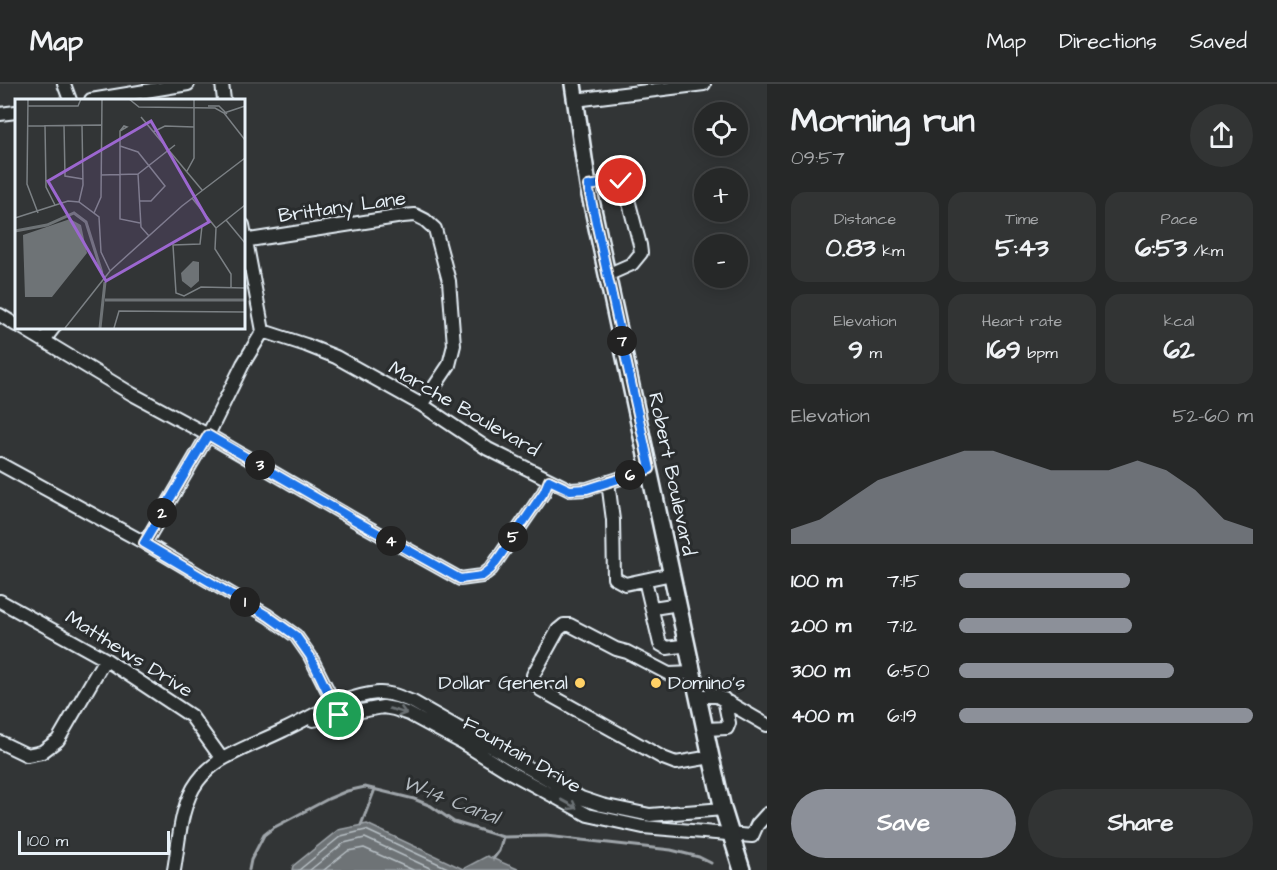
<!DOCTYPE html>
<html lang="en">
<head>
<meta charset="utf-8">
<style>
	:root { --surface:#262828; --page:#323434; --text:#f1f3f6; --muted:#a4a6a8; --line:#424445; --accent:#8c9099 }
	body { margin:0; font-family:"Architects Daughter",sans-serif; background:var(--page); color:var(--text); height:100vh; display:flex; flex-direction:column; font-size:22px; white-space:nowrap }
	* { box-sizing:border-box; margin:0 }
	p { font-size:20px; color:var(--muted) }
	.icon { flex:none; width:33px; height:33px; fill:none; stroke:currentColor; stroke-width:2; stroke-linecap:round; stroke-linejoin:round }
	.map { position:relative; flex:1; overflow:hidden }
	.sheet { display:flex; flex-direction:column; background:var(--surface); width:510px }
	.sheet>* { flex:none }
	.buttons { position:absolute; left:694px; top:18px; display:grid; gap:12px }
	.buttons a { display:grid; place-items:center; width:54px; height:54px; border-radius:50%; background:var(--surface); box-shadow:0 3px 15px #0003,0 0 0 2px var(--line); font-size:30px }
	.scale { position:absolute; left:18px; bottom:15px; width:152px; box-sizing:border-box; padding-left:6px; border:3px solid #e8f1f8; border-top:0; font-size:16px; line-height:21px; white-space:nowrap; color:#e8f1f8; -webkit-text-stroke:4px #2a2d2e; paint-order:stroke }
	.pin { position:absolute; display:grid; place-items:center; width:51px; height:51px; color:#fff; margin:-26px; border:3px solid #fff; border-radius:50%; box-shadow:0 2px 6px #0007 }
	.km { position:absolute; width:30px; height:30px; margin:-15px; border-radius:50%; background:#222; color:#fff; font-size:16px; line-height:30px; text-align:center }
	.round { display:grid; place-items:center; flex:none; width:63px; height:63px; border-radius:32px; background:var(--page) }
	.head { display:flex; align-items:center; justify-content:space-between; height:102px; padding:0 24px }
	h1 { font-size:33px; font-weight:700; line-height:45px }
	.metrics { display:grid; grid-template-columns:repeat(3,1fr); gap:9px; height:102px; padding:6px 24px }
	.metrics div { display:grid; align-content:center; border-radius:15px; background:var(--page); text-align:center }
	.metrics b { font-size:26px; font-weight:700 }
	.metrics small { font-size:16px; font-weight:400 }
	.metrics p { font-size:16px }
	.chart { height:168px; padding:12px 24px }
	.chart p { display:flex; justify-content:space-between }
	.chart svg { width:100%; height:108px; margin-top:6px; fill:var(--accent); opacity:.7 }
	.action { display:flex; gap:12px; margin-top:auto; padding:12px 24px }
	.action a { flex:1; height:69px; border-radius:36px; background:var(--accent); color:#fff; font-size:24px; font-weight:700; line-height:69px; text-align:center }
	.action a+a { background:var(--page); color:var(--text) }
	ul { padding:0 24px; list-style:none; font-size:20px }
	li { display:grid; grid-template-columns:96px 72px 1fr; align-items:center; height:45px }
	li i { height:15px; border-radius:8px; background:var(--accent) }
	header { display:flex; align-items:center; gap:36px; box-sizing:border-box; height:84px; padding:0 30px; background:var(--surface); border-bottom:2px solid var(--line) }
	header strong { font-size:28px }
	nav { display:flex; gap:33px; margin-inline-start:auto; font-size:21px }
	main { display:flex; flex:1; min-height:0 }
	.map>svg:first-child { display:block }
	.water { fill:#6e7376; stroke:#9fa5aa; stroke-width:1.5 }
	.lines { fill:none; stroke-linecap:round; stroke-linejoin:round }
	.shore { stroke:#b7bfc4; stroke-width:1.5 }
	.stream { stroke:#9fa5aa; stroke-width:3 }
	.minor-casing { stroke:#e8f1f8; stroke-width:16 }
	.major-casing { stroke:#e8f1f8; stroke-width:20 }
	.minor { stroke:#2a2d2e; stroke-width:12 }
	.major { stroke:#2a2d2e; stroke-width:15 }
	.oneway { stroke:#6c7275 }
	.route-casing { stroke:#fff; stroke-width:12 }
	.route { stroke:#1a73e8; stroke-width:8 }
	.poi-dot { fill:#ffd166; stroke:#2a2d2e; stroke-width:2 }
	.labels { text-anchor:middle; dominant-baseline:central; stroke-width:6; stroke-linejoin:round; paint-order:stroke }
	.street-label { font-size:20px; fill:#e8f1f8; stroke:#2a2d2e }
	.poi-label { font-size:20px; fill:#e8f1f8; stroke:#2a2d2e; text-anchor:end }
	.water-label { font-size:21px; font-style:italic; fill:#b1b8be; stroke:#2a2d2e }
	.inset-river { fill:none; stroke:#6e7376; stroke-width:3 }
	.inset-road { fill:none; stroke:#7b8084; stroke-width:1.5 }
	.view { fill:#9c67d0; fill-opacity:0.15; stroke:#9c67d0; stroke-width:3 }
	.inset-edge { fill:none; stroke:#e8f1f8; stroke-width:3 }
</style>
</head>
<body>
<header>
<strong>Map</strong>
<nav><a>Map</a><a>Directions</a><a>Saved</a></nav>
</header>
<main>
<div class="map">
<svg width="767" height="786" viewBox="0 0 767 786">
	<rect width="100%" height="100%" fill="#323536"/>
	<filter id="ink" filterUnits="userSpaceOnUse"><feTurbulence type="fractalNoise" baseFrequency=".0167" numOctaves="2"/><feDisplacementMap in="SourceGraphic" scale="12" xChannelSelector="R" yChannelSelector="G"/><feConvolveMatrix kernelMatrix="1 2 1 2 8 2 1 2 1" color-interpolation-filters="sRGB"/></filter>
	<g filter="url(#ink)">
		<path class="water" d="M367,740L463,785L487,772L520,786H292L293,782L338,746Z"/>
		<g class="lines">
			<path class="shore" d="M299,786L341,752L366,746L452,786
				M310,786L344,759L365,754L434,786
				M324,786L348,767L364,764L413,786"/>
			<path class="stream" d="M361,741L375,705
				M493,775L499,767L503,753
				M249,786L251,776L264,751L273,744L328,715L347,707L365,703L414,715L431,722L454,738L503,753L546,752L671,766L699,773L711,779"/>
			<g class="minor-casing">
				<path id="minor" d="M64,0L70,16
					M222,0L224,16
					M91,16L188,0
					M575,16L704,0
					M0,30L16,28
					M588,102L621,97L624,100L640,161L641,169L632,180L607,191
					M243,157L403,132L415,131L425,136L435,145L449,197L454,261L449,281L422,321
					M0,231L16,241
					M21,243L132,310L208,351L358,438L460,495L482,492L491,485L544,408L549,396
					M263,247L306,261L336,273L422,321L488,365L570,406L587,405L649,385
					M44,256L54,243
					M0,380L145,459L268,532L296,552L310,572L337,625
					M608,398L613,436L614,494L625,500L672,490
					M145,459L208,351L243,280L263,247L243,141
					M645,496L660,560L667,564L688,561
					M0,517L105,575L191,632L222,675
					M653,524L679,520
					M694,589L669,590L627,568L616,565L570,541H564L558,546L533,591V597L541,606L663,674L676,679L711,673
					M698,612H717L767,641
					M313,636L383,623L394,625L409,630L461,658L506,686L588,731L643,743L752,752L757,741L767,730
					M706,645L727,644L729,639L724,615
					M0,658L27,671L42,668L58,656L105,575
					M174,786C179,758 180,721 198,697C204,689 213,681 221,676C241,664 264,656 284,646C314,632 343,612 378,609C390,608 402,614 413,618L581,714L602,721L650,731L723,725"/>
			</g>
			<g class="major-casing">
				<path id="major" d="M573,0L588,102L711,673L723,725L742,786"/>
			</g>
			<use href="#minor" class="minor"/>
			<use href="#major" class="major"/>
		</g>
		<defs><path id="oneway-shaft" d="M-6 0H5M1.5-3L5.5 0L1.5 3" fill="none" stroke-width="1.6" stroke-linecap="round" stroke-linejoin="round" transform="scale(1.5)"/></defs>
		<g class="oneway">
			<use href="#oneway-shaft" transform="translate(398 627) rotate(16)"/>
			<use href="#oneway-shaft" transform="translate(569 720) rotate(29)"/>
		</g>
	</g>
	<g class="lines" filter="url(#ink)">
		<g class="route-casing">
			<path id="route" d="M339,631L310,572L296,552L268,532L144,459L208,351L358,438L460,495L482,492L491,485L544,408L549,396L570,406L587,405L650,385L588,102L621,97"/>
		</g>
		<use href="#route" class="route"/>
	</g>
	<g class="poi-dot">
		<circle cx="580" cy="599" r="6"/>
		<circle cx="656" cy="599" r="6"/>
	</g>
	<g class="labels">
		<g class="street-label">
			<text transform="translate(342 123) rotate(-8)">Brittany Lane</text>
			<text transform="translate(464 325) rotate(30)">Marche Boulevard</text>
			<text transform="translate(672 390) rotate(78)">Robert Boulevard</text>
			<text transform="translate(129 570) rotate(32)">Matthews Drive</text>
			<text transform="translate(522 671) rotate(30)">Fountain Drive</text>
		</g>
		<g class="poi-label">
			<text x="568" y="599">Dollar General</text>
			<text x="668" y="599" text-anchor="start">Domino's</text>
		</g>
		<g class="water-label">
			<text transform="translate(451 716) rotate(21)">W-14 Canal</text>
		</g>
	</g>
	<g transform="translate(15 15)">
		<rect width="230" height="230" fill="#323536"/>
		<path d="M55,120L66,126L72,154L37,198H10L8,136ZM178,162L184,163V182L176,189L167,182L166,174Z" fill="#6e7376"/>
		<path class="inset-river" d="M0,132L32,126L59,114L71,123L87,174M90,201H230M85,229L90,183"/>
		<path class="inset-road" d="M13,0L12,85L23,114M114,0L124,8L200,9L209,14L230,41M13,7H63L66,0M193,7H204L212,15M209,14L230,7M126,18L187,91M30,26L31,88L40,106M49,26L50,77L68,80M12,27L86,26M105,32L112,28L109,27L105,32V120L125,124M138,33L150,27L179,28M105,47L123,53L150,87L136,102H125M172,72L179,59V0M123,75L126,128L134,137M86,76L123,75L160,46M177,99L201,129M64,103L68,86L67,26M79,114L86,98L87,0M0,119L53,102L64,103L84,118L86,153L95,172M211,121L230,144M187,127L185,145L158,146L161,194L169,197L186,188L230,189M201,129L200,150L216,175V188M201,129L230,106M50,229L95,172L167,107L230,59M99,229L104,212L230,213"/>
		<path class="view" d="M136,22L194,123L91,182L33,82Z"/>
		<rect width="230" height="230" class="inset-edge"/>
	</g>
</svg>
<div class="buttons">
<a><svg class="icon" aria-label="locate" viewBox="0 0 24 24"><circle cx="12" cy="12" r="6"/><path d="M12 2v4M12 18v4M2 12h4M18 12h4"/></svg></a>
<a>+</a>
<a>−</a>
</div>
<div class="scale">100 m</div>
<div class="pin" style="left:339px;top:631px;background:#1e9e55"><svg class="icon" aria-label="arrive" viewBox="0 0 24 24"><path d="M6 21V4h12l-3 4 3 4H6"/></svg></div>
<div class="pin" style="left:621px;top:97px;background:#d93025"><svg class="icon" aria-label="check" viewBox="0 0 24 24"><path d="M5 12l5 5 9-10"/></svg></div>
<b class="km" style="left:245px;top:518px">1</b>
<b class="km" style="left:162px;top:429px">2</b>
<b class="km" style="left:260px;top:381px">3</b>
<b class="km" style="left:391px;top:457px">4</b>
<b class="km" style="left:513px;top:453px">5</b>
<b class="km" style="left:630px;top:391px">6</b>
<b class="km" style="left:622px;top:257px">7</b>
</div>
<section class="sheet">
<div class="head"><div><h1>Morning run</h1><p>09:57</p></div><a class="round"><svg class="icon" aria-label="share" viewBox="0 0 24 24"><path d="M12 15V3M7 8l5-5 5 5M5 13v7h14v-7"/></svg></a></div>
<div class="metrics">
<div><p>Distance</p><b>0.83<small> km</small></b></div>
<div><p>Time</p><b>5:43</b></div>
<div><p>Pace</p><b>6:53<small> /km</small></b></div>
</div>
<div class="metrics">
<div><p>Elevation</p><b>9<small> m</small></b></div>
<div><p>Heart rate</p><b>169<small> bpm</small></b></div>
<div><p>kcal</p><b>62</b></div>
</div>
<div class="chart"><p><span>Elevation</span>52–60 m</p>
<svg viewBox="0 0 160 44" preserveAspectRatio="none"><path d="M0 44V38L10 34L20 26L30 18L40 14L50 10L60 6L70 6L80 10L90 14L100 14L110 14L120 10L130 14L140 22L150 34L160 38V44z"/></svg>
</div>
<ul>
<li><b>100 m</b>7:15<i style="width:58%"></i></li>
<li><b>200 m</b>7:12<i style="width:59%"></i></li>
<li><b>300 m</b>6:50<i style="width:73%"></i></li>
<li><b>400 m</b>6:19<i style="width:100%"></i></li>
</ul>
<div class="action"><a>Save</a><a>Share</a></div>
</section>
</main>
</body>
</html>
